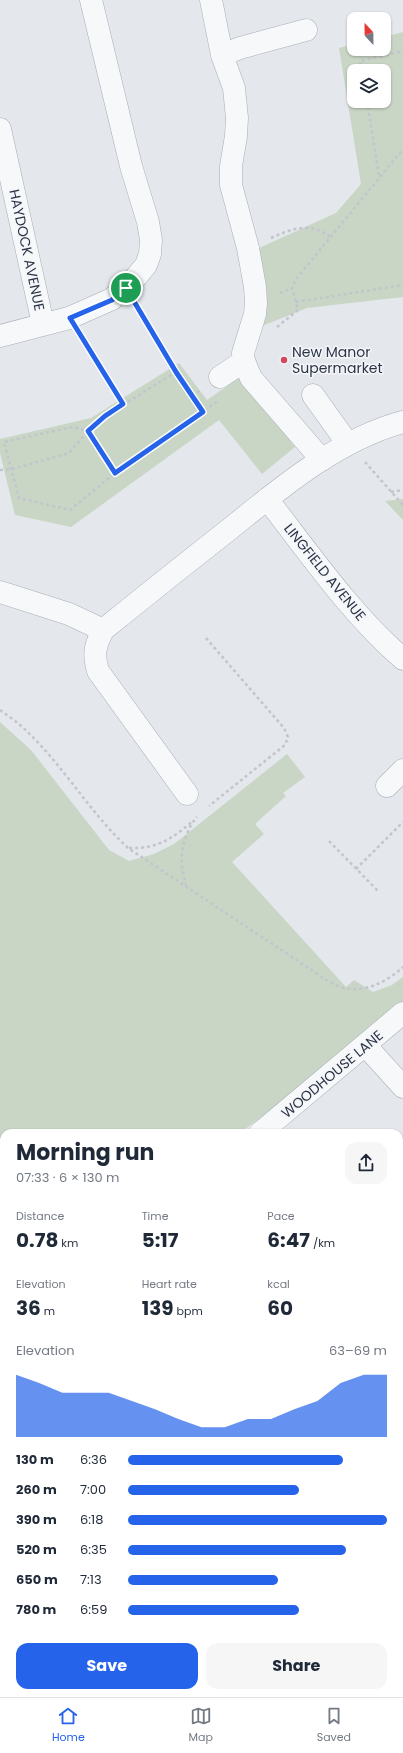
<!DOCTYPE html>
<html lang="en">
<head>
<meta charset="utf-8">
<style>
	:root { --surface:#fff; --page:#f6f6f7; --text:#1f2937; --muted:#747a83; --line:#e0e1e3; --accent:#2563eb }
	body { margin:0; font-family:Poppins,sans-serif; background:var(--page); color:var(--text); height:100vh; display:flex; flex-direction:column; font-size:15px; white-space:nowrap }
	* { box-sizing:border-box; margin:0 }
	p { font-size:13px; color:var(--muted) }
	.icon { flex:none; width:22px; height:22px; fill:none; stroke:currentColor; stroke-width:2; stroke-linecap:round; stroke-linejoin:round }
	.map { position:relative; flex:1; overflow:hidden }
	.side { position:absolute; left:0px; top:1129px; width:403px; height:568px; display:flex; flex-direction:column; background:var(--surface); border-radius:12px 12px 0 0; box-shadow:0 1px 3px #0004 }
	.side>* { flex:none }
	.needle { width:26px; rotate:338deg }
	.buttons { position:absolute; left:347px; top:12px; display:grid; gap:8px }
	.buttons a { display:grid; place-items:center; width:44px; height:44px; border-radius:8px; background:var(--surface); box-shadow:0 1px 3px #0004; font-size:20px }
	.pin { position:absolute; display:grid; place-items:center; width:34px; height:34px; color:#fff; margin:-17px; border:2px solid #fff; border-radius:50%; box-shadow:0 1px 4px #0007 }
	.round { display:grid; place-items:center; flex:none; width:42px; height:42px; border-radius:12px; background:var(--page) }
	.headline { display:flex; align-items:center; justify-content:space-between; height:68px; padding:0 16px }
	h1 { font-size:22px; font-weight:700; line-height:30px }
	.stats { display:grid; grid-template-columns:repeat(3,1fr); gap:6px; height:68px; padding:4px 16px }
	.stats div { display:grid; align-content:center }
	.stats b { font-size:20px; font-weight:700 }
	.stats small { font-size:11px; font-weight:400 }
	.stats p { font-size:11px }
	.chart { height:112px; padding:8px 16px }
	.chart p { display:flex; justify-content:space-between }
	.chart svg { width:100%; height:72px; margin-top:4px; fill:var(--accent); opacity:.7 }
	.primary-button { display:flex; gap:8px; margin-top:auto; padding:8px 16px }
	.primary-button a { flex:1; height:46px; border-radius:12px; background:var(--accent); color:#fff; font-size:16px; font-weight:700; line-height:46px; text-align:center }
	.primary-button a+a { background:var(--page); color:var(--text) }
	ul { padding:0 16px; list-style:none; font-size:13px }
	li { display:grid; grid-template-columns:64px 48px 1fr; align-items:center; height:30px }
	li i { height:10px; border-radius:5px; background:var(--accent) }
	.tab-bar { display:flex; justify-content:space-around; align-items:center; height:56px; border-top:1px solid var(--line); background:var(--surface); font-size:11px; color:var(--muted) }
	.tab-bar a { display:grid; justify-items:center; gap:2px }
	.tab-bar .active { color:var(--accent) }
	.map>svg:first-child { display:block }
	.green { fill:#c9d6c5; fill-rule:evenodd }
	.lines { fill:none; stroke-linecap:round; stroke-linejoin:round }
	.minor-casing { stroke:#a9aeb7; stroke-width:23 }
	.path { stroke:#c2c5cb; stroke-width:2.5; stroke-dasharray:3 3; stroke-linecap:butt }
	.minor { stroke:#f7f8fa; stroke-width:22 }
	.route-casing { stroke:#fff; stroke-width:8 }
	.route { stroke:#2563eb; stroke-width:5 }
	.poi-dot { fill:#d1495b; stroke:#f4f6f9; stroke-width:1.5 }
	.labels { text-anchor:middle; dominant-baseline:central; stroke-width:3; stroke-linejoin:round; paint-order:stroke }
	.street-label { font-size:14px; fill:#2b3445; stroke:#f4f6f9 }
	.poi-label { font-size:14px; fill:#2b3445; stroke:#f4f6f9; text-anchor:start }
</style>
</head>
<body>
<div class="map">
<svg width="403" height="1697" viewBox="0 0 403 1697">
	<rect width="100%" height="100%" fill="#e4e7ec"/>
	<path class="green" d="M403,32V297L307,308L262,326C270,293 265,280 257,249L336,213L361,184L339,48L354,44V49H384V37ZM354,71H384V101H354Z
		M179,363L207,400L240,377L295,447L262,474L219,420L71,527L15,515L0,453V439L91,418Z
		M403,499V520L385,501Z
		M0,722L31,750L109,850L129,861L154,854L174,844L287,754L305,777L283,793L286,796L255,824L264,834L232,862L346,987L354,980L373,992L392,985L403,977V1002L361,1041L240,1133H4V1180L0,1154Z
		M4,1357V1693H51V1697H0V1360Z"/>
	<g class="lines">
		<g class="minor-casing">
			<path id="minor" d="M211,0L222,55L234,88L237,118L236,136L231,166V185L248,248L255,287L256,303L255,314L243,353L244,361L251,378L322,460
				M222,55L240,48L306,30
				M0,129L43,324
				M0,336L69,318L112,299L137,276L146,265L150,254L151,240L148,222L131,166L91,0
				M220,377L244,361
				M313,395L348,444
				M267,499C310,554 350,613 403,659
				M0,592L69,614L103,630
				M387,786L403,770
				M187,794L98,671C93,653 95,646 103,630C144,597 185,564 226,532C278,490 338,439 403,422
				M366,1046L403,1087
				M260,1133L403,1013
				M0,1344L4,1341
				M399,1528L403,1505
				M182,1693L183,1697
				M267,1697L285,1693"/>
		</g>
		<path class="path" d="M362,71L360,61L403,51
			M367,101L379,176
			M271,238C291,229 311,221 330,237
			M280,293L292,288
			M296,302L403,285
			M138,309L176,372L203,412
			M277,327L298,310L292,288L296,279L403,149
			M82,339L123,405
			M192,396L201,390
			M365,462L403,505
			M0,470L12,469L69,453L88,431L105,416L176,372
			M115,473L88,431L72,427L4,442L19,498L70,510L115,473L218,401
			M391,492L403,490
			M206,638L284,728L288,737L285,745L209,806
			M0,710C7,715 14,720 20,725C61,761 88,811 128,848L325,979C330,982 338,987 344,988C366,993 388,981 403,967
			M329,841L378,891
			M129,848C158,849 171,839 193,821
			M356,869L403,822
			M186,886C185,879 182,872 182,865C180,851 187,827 197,817"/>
		<use href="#minor" class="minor"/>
	</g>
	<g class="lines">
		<g class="route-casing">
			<path id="route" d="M126,288L176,372L203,412L115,473L88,431L105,416L123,404L70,318L112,300Z"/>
		</g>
		<use href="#route" class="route"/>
	</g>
	<circle class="poi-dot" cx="284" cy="360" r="4"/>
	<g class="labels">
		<g class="street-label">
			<text transform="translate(27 250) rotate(78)">HAYDOCK AVENUE</text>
			<text transform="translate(325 572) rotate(51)">LINGFIELD AVENUE</text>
			<text transform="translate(332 1074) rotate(-40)">WOODHOUSE LANE</text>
		</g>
		<g class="poi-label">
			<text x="292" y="352">New Manor<tspan x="292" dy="16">Supermarket</tspan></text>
		</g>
	</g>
</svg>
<div class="buttons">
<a><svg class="needle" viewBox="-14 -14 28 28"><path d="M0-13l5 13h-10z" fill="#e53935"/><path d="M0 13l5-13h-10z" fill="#747a83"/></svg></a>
<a><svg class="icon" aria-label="layers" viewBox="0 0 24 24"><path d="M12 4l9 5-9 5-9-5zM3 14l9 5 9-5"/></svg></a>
</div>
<div class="pin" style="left:126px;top:288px;background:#1e9e55"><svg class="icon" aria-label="arrive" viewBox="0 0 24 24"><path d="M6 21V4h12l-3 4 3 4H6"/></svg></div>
<section class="side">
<div class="headline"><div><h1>Morning run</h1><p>07:33 · 6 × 130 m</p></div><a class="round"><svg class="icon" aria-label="share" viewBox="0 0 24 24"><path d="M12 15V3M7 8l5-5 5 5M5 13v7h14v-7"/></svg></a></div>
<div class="stats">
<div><p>Distance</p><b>0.78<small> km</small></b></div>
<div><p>Time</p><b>5:17</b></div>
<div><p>Pace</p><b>6:47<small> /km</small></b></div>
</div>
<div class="stats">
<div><p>Elevation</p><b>36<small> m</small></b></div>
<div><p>Heart rate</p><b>139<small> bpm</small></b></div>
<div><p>kcal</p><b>60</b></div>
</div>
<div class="chart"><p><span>Elevation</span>63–69 m</p>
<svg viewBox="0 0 160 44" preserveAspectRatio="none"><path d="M0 44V6L10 11L20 17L30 17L40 17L50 22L60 27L70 33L80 38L90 38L100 33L110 33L120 27L130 22L140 11L150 6L160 6V44z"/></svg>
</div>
<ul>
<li><b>130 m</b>6:36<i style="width:83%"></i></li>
<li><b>260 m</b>7:00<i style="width:66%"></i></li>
<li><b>390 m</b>6:18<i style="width:100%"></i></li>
<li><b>520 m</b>6:35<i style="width:84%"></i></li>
<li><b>650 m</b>7:13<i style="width:58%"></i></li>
<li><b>780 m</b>6:59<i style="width:66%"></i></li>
</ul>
<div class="primary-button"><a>Save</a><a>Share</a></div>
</section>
</div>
<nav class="tab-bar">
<a class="active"><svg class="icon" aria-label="home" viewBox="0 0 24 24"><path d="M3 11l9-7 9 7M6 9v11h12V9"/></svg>Home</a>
<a><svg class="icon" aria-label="map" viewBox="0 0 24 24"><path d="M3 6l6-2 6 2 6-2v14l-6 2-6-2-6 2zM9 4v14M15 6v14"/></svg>Map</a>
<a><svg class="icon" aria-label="saved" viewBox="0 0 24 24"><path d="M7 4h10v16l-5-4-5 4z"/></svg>Saved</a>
</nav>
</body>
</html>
